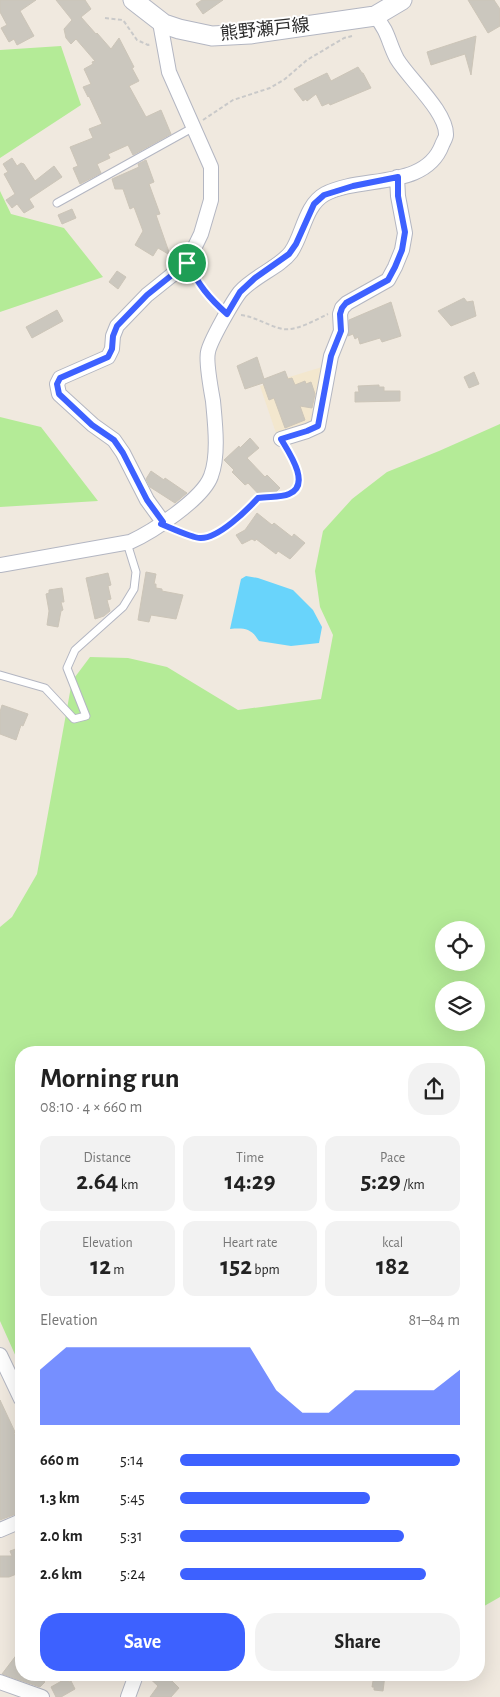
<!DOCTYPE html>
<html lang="en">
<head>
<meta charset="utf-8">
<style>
	:root { --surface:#fff; --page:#f2f2f2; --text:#222; --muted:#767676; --accent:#3d61ff }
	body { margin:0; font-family:"Alegreya Sans","Noto Sans JP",sans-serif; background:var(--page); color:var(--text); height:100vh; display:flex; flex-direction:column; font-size:19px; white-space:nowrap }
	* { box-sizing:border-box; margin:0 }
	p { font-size:16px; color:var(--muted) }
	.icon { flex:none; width:28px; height:28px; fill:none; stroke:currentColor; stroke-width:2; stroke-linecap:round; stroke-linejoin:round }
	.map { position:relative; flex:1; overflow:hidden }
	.sheet { position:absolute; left:15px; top:1046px; width:470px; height:635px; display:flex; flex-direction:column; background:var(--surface); border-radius:20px; box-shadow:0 5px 20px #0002 }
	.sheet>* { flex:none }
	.controls { position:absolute; left:435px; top:921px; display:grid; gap:10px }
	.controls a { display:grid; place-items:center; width:50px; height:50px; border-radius:50%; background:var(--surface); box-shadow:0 5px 20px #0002; font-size:25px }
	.pin { position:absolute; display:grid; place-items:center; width:42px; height:42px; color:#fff; margin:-21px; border:2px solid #fff; border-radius:50%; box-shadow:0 1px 5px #0007 }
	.round { display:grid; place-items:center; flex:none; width:52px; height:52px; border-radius:20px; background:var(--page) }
	.overview { display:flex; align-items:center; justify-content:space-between; height:85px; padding:0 25px }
	h1 { font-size:28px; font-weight:600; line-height:38px }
	.metrics { display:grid; grid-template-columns:repeat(3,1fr); gap:8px; height:85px; padding:5px 25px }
	.metrics div { display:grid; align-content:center; border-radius:12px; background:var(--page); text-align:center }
	.metrics b { font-size:25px; font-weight:600 }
	.metrics small { font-size:14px; font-weight:400 }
	.metrics p { font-size:14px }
	.chart { height:140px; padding:10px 25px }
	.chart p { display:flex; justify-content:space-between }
	.chart svg { width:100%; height:90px; margin-top:5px; fill:var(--accent); opacity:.7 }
	.primary-button { display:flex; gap:10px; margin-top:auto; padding:10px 25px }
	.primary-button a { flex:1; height:58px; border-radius:20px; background:var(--accent); color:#fff; font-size:20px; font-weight:600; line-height:58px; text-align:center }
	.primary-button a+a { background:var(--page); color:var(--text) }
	ul { padding:0 25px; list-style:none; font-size:16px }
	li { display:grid; grid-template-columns:80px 60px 1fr; align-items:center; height:38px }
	li i { height:12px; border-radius:6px; background:var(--accent) }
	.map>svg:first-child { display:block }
	.education { fill:#f3e7ce }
	.green { fill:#b4eb97; fill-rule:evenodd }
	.water { fill:#69d4fb }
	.building { fill:#cbc7be; stroke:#ccc5b8 }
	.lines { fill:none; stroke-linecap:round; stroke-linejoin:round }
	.lane-casing { stroke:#b3b6c2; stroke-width:9 }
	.street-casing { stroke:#b3b6c2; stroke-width:16 }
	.secondary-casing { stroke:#b3b6c2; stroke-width:21 }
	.path { stroke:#c9c9c9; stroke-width:2; stroke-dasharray:4 2.5; stroke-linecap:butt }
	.lane { stroke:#fff; stroke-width:7 }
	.street { stroke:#fff; stroke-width:14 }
	.secondary { stroke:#fff; stroke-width:19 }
	.route-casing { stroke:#fff; stroke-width:10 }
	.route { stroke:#3d61ff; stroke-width:6 }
	.labels { text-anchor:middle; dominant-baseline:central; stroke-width:4; stroke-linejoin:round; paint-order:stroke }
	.street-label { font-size:18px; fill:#2e2e2e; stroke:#fff }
</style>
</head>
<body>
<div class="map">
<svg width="500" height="1697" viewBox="0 0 500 1697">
	<rect width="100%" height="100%" fill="#f0e9df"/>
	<path class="education" d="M322,367L311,428L277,436L260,386Z"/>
	<path class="green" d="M61,46L81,105L0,158V50Z
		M0,191L11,214L64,228L103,277L0,312Z
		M0,417L41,427L98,501L0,507Z
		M500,424V1597L479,1609V1052H21V1368L0,1321V927L12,917L37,874L72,681L90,657L128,658L167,667L238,710L321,699L333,635L320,607L315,571L323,531L352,499L387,472L439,451ZM444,930H476V962H444ZM444,990H476V1022H444Z"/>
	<path class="water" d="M246,576L258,578L293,590L313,610L322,627L319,643L291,646L259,641C251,628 244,628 230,629L241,579Z"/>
	<path class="building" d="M0,0H36L20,11L34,36L17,45L14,39L9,42L1,28L7,25L0,12Z
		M56,0H85L91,9L81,17L96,34L97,33L111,49L119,38L134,67L132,68L139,81L129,86L146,117L161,110L171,134L133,155L128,145L108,154L110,158L97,164L101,173L80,184L73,168L78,166L70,147L93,138L89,129L102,124L89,96L88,97L83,87L91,84L84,69L93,64L92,62L95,61L76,39L71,44L66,38L64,29L72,20Z
		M202,0H223L203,14L196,4Z
		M468,0H494L500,9V26L488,33Z
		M476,36L471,75L465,54L431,65L427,52Z
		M358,67L362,73H363L371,88L330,105L329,103L322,106L316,94L307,101L306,99L303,101L294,89L327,73L331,81Z
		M12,158L17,166L21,163L24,164L35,181L54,166L62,177L29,199L34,207L24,213L17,204L12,208L6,200L15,194L4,174L8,172L3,164Z
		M146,160L154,182L149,184L160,214L156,215L170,255L158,248L153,256L135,245L143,231L134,207L130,209L123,189H115L112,179L139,167L138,164Z
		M72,209L76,218L62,224L58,215Z
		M117,271L126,277L118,289L109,282Z
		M464,298L467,302L473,301L476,316L451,326L438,311Z
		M391,302L401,336L382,342L380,338L360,344L358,337L355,339L353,334L348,336L349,320Z
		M57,310L63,321L32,338L26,327Z
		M257,357L264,379L285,371L288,379L292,378L295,385L305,381L306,384L311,382L315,394L312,408L300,406L305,420L285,428L274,398L269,400L263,383L245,389L237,366Z
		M474,372L479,384L469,388L464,377Z
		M379,385V387H384V391H400V401L355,402V392H359L358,386Z
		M250,438L259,448L247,458L265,477L267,475L280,488L266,502L248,483L245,485L232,472L234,470L224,460L239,446L240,448Z
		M151,471L164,480L165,478L187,493L175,503L150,487L146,479Z
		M257,513L272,525L274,523L292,537L294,534L305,543L290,559L278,551L276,554L256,539L255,541L252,539L242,544L236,535L245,530Z
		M146,572L156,574L154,584H156V588L162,589V591L183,595L176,619L151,615L149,622L138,620Z
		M108,573L111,585L108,586L111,599L107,600L110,611L104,616L95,619L86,578Z
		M62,588L64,602H61L63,610L61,611L58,627L47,625L49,611L46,594L49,593V590Z
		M2,705L28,714L23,726L21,725L16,740L0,734V712Z
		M0,1400L15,1432L14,1433L21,1449V1512L0,1520Z
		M21,1547V1577L19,1573L9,1577H0V1556H12L10,1551Z
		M21,1649V1675H35L45,1682L40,1687L2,1674Z
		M146,1675H166L179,1688L171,1697H150L158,1686Z
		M374,1675H385L383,1691L374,1690V1687H372Z
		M67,1678L69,1682L71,1681L75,1689L61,1697H56L51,1687Z"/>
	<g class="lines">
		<g class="lane-casing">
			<path id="lane" d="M57,203L194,127
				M0,675L45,688L74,719L86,716L67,668L75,650L123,607L134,589L136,572L127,543"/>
		</g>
		<g class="street-casing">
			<path id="street" d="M281,439L307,431L318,426L331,356L341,331L340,314L342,308L347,303L388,280L395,267L402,250L405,233L398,196L397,177
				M163,522L147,500L123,453L114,440L93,425L59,394L57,384L60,378L108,357L112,349L113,336L117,326L147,295L187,263L201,234L211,200V167L169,72L161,28L164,24
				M0,565L130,542C152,532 203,499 211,476C219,455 215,423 213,401C211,390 206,360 208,352C210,341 233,301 240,292C254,276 280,267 291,252C303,235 305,205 325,194C361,175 425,190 442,145C443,142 446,138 446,135C447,112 409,79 397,59C388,42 389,32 375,16
				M0,1355L21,1399
				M0,1530L21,1521
				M0,1682L42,1697
				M128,1697L136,1675"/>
		</g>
		<g class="secondary-casing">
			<path id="secondary" d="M133,0L164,24L179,29L212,36L250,34L375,16L402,0"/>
		</g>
		<path class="path" d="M105,18L123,20L137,40L148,45L151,44
			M203,120L233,100L270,88L285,79L307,60L344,38L352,36
			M194,275L201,287L217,305
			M241,315C256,317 268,326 283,329C297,331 315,320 328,314
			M176,529C183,532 195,539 202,538C221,536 246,511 258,498C268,496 280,498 289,494C308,486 294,461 287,450"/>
		<use href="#lane" class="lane"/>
		<use href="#street" class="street"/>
		<use href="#secondary" class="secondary"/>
	</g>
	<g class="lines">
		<g class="route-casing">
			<path id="route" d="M398,177V196L405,232L402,250L395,267L388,280L346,303L342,308L340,314L341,331L331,356L318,426L307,431L281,439C288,451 312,485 289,494C280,498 268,496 258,498C247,510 219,538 201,538C194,539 169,527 161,524L163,522L147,500L123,453L114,440L92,425L59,394L57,384L60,378L108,357L112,349L113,336L117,326L147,295L187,263C200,286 207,296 227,314L240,292L255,278L289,254L296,244L314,204L324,195L353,186Z"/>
		</g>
		<use href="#route" class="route"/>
	</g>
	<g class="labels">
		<g class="street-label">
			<text transform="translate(265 30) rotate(-6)">熊野瀬戸線</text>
		</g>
	</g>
</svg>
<div class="controls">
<a><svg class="icon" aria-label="locate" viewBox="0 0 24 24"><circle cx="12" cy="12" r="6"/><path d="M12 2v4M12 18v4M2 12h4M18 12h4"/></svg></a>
<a><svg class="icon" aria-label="layers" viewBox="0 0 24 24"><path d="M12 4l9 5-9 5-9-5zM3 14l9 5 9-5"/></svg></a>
</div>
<div class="pin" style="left:187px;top:263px;background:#1e9e55"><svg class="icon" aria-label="arrive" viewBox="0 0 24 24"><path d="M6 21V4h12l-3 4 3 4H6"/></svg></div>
<section class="sheet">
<div class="overview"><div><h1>Morning run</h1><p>08:10 · 4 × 660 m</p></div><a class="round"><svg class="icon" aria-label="share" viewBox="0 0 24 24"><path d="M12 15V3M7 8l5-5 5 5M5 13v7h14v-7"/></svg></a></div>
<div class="metrics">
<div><p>Distance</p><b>2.64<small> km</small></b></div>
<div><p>Time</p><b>14:29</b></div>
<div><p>Pace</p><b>5:29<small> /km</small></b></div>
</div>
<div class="metrics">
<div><p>Elevation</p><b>12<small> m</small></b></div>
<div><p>Heart rate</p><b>152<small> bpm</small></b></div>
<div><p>kcal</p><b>182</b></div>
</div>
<div class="chart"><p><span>Elevation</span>81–84 m</p>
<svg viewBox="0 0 160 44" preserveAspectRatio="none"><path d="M0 44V17L10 6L20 6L30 6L40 6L50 6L60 6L70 6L80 6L90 27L100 38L110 38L120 27L130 27L140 27L150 27L160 17V44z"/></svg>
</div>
<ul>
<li><b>660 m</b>5:14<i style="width:100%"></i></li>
<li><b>1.3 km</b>5:45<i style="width:68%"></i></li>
<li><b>2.0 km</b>5:31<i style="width:80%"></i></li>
<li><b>2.6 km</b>5:24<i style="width:88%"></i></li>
</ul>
<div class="primary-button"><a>Save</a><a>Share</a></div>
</section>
</div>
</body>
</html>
